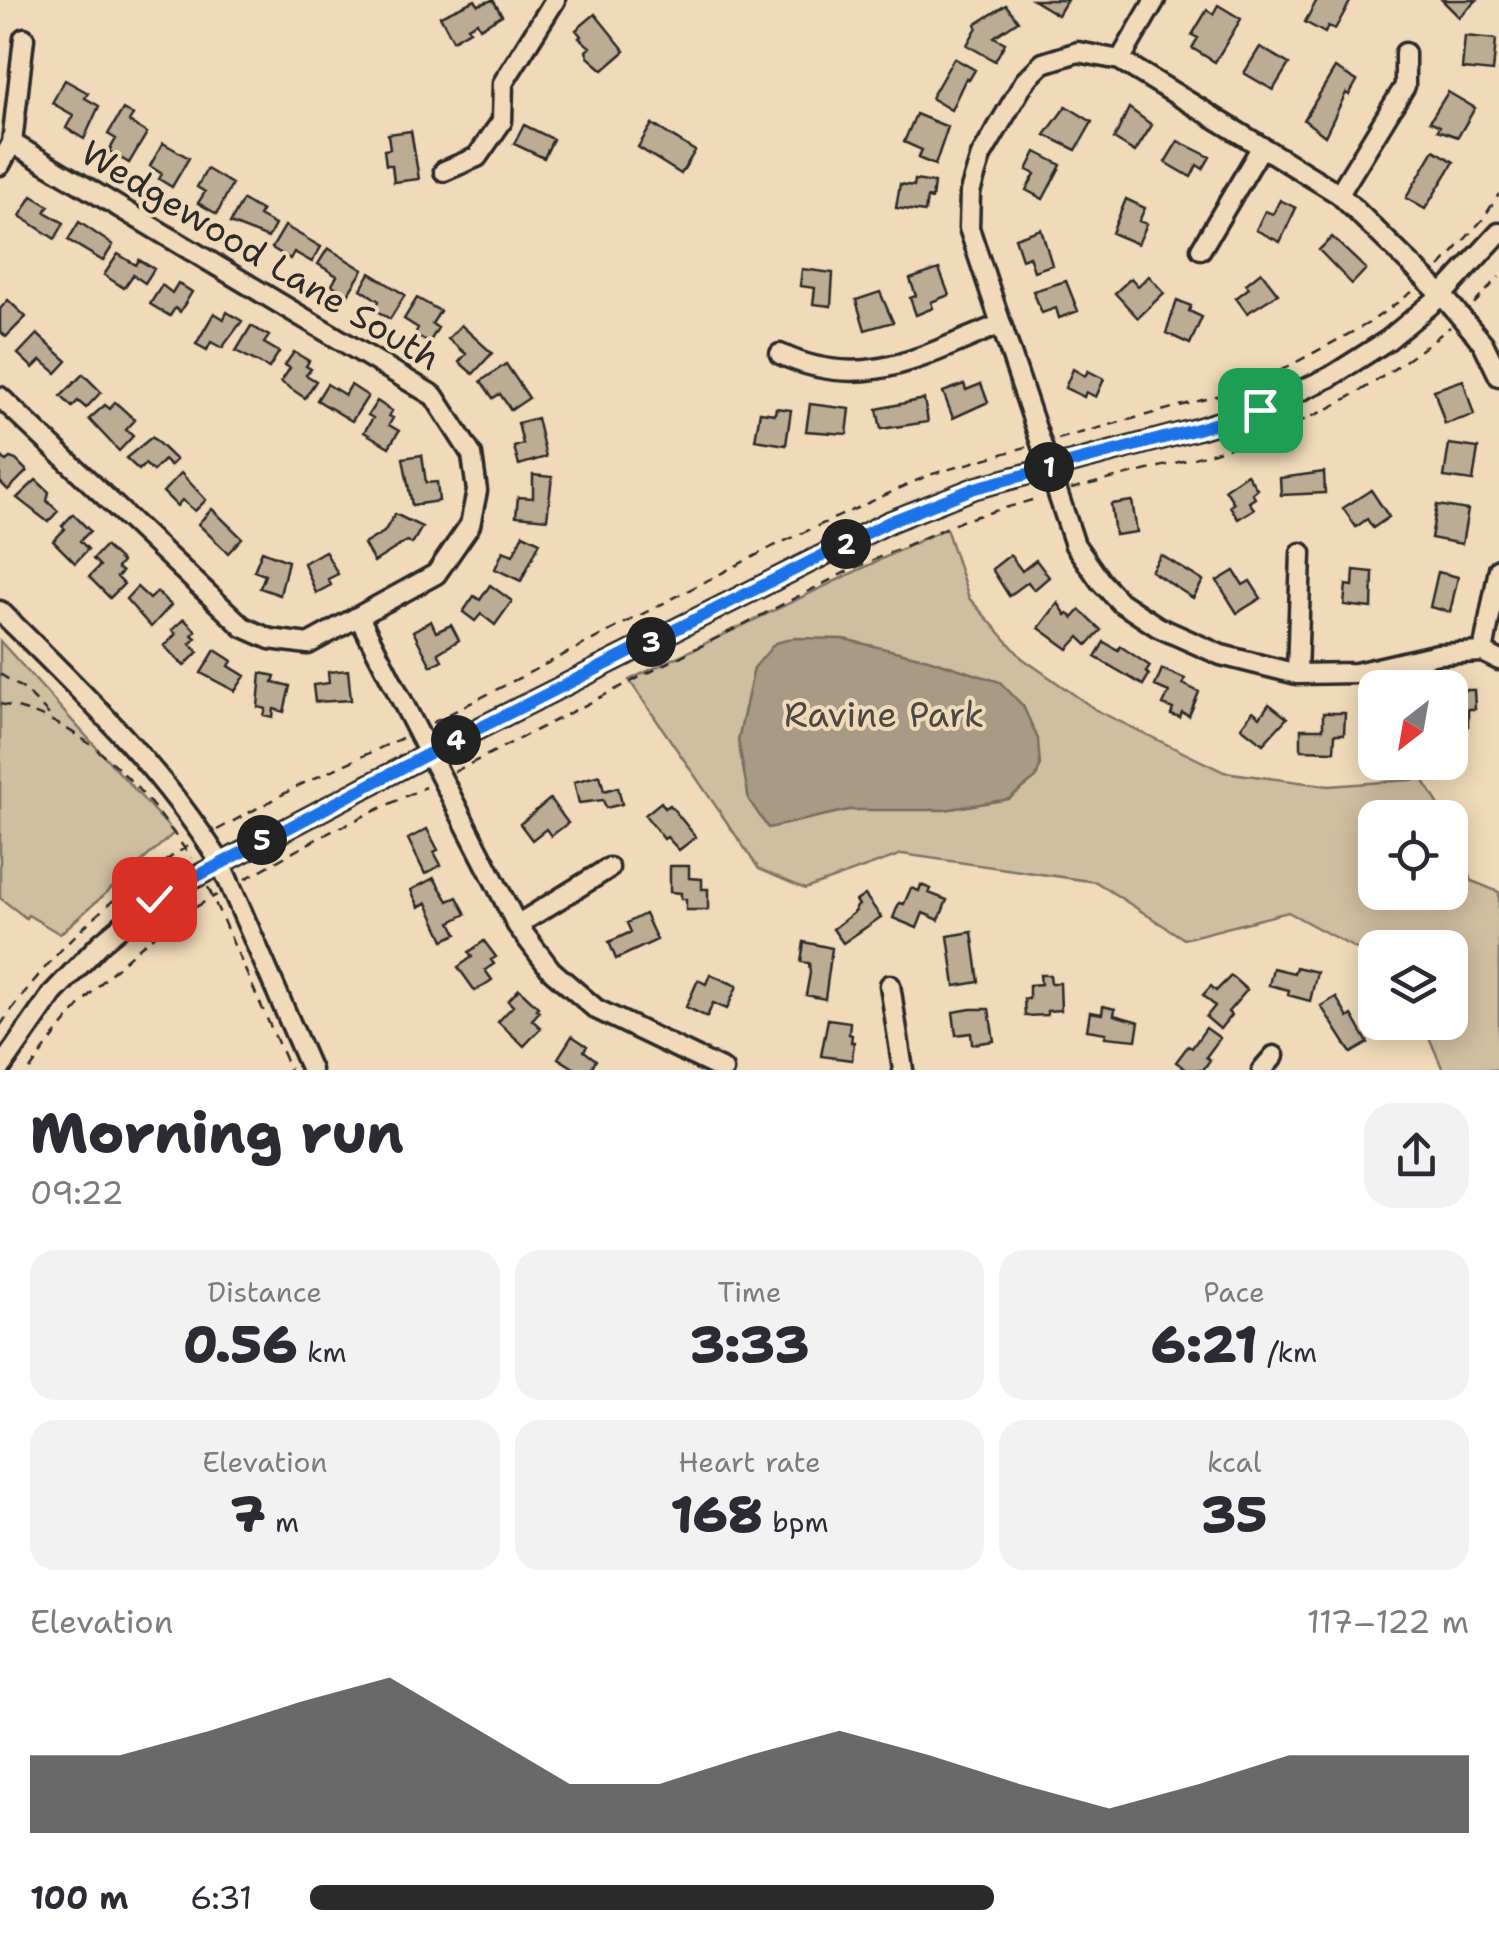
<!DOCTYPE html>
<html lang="en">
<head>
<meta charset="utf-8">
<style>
	:root { --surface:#fff; --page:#f2f2f3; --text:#2b2b33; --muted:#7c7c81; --accent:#2b2b2b }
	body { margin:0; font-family:"Shantell Sans",sans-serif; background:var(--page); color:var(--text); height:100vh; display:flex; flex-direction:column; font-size:38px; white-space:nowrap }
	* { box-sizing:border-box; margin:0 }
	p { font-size:32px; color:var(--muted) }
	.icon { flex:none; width:55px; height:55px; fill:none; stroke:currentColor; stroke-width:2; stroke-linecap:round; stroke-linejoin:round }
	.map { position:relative; height:1070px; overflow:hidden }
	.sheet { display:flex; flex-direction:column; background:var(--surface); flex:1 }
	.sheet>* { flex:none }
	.needle { width:65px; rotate:211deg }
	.buttons { position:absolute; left:1358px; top:670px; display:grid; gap:20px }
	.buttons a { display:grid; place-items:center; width:110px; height:110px; border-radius:20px; background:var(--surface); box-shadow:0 5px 25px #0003; font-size:50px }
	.pin { position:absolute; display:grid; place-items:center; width:85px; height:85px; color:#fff; margin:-42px; border-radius:20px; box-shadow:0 5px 15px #0006 }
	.km { position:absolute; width:50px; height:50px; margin:-25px; border-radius:50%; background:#222; color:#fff; font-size:28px; line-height:50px; text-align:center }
	.round { display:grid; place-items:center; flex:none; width:105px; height:105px; border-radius:30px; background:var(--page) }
	.summary { display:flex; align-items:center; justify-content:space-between; height:170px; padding:0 30px }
	h1 { font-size:55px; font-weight:800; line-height:75px }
	.metrics { display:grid; grid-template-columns:repeat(3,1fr); gap:15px; height:170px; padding:10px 30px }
	.metrics div { display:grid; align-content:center; border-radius:25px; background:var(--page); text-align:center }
	.metrics b { font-size:50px; font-weight:800 }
	.metrics small { font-size:28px; font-weight:400 }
	.metrics p { font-size:28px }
	.chart { height:280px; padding:20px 30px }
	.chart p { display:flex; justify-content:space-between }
	.chart svg { width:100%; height:180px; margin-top:10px; fill:var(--accent); opacity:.7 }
	ul { padding:0 30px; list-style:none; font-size:32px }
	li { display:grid; grid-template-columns:160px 120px 1fr; align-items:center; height:75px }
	li i { height:25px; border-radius:12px; background:var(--accent) }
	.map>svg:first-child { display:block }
	.green { fill:#d0bea1; stroke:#7e7466; stroke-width:2.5 }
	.water { fill:#a89a84; stroke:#766e60; stroke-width:2.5 }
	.building { fill:#bdac94; stroke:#2b2b2b; stroke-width:2.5 }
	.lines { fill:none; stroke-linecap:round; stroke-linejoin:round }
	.minor-casing { stroke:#2b2b2b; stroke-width:25 }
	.path { stroke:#2b2b2b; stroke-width:2.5; stroke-dasharray:10 8; stroke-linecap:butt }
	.minor { stroke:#f1dab9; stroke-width:18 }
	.route-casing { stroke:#fff; stroke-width:20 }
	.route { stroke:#1a73e8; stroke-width:12 }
	.labels { text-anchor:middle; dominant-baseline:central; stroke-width:8; stroke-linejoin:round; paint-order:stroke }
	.street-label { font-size:35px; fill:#2b2b2b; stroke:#f1dab9 }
	.park-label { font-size:35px; fill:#4c4843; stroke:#f1dab9 }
</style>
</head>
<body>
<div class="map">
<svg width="1499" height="1070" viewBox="0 0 1499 1070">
	<rect width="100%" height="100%" fill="#f1dab9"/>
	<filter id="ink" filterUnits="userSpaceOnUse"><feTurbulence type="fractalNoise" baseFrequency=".01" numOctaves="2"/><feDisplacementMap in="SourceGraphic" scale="20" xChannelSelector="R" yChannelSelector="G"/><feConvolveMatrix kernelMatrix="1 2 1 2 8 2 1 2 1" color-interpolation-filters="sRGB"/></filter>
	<g filter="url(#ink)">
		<path class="green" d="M946,528L969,598L1022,658L1096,710L1224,772L1329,786L1423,779L1446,817L1375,818V892H1450V824L1472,881L1499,892V1070H1443L1423,1023L1450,1022V948H1375V959L1288,912L1184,939L1096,882L902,854L805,889L759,869L629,680Z
			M0,641L174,833L60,934L28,915L26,918L0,898Z"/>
		<path class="water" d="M795,638L844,639L928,659L1000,682L1023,706L1038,739L1040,766L1036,778L1009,799L945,810H849L768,828L749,800L738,740L754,668L775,643Z"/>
		<path class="building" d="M475,0L478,5L493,0L502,15L480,28L477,22L468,27L470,30L453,40L440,16Z
			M1033,0H1067L1058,15Z
			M1317,0H1351L1335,29L1328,26L1325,33L1305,22Z
			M1442,0H1477L1459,17Z
			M1006,5L1018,21L994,37L1005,43L995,61L967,45L977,27L976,24Z
			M1218,5L1241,19L1215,62L1192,48L1198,38L1192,35L1207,10L1213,14Z
			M595,14L625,51L603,70L588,57L586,51L590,47L579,38L581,36L576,30Z
			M1465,36L1496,39L1493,72L1462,69Z
			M1260,47L1289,64L1273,90L1244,73Z
			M954,58L975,70L969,80L966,78L951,110L931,98Z
			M1335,68L1357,81L1349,95L1346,93L1325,136L1304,120Z
			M65,80L88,93L85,98L99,106L84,139L66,128L73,115L52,103Z
			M1448,92L1475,108L1458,137L1438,130L1440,126L1430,121Z
			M1066,106L1092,122L1076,150L1045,135Z
			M1129,108L1152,125L1135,152L1114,139Z
			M123,109L133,115L129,122L147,133L129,163L109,151L116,139L108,134Z
			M916,114L948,127L935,165L918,158L922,150L904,142Z
			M652,124L695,151L681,174L638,147Z
			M524,125L553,139L544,158L514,144Z
			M411,131L419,179L394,182L392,165H386L384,150L390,149L388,134Z
			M1178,141L1210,157L1203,169L1197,165L1191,177L1165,162Z
			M163,143L189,158L172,187L159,179L162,174L150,166Z
			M1434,150L1454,162L1425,209L1406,198Z
			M1036,152L1061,165L1043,199L1026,190L1035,174L1027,170Z
			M207,169L232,184L217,214L198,203L205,192L197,187Z
			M915,180L934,183L932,199L927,198L925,212L896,208L900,184L914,186Z
			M32,196L49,206L45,212L64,223L55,239L20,216Z
			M1126,199L1145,208L1139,221L1147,224L1138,244L1112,233Z
			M243,200L262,211L259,216L275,225L268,238L230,223Z
			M1280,200L1296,208L1280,242L1256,230L1265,211L1273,214Z
			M79,222L113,245L103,261L68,240Z
			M285,226L321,247L312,262L294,252L290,259L272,248Z
			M1041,229L1052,265L1034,271L1029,256L1022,259L1015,238Z
			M1332,237L1366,269L1352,284L1319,250Z
			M328,248L363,270L348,294L332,285L337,276L318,264Z
			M118,254L136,265L139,260L154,269L145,283L133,275L124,288L104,275Z
			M802,269L833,273L831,306L813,304L815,288L800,286Z
			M939,269L949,295L931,302L933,308L916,315L910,298L916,296L910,279Z
			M1261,272L1278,294L1247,313L1236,298L1249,288L1246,284Z
			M370,273L405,295L390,319L374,309L379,301L361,289Z
			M1149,276L1164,293L1138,318L1115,293L1131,278L1138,286Z
			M1066,281L1078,311L1059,318L1056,308L1042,313L1033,291Z
			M178,283L192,292L180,312L175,308L170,316L150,304L162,285L172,293Z
			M880,292L893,322L865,330L856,300Z
			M417,298L440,311L432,324L438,328L429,343L415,334L418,328L404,319Z
			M8,300L26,317L6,337L0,331V309Z
			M1177,300L1191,306L1189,311L1202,317L1190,344L1166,333Z
			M227,312L242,321L222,348L211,342L207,350L196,344L214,313L224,319Z
			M461,325L492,353L473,374L459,362L466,354L448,339Z
			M251,326L269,336L264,343L279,352L269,368L236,351Z
			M37,334L67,361L56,373L41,360L33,368L18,354Z
			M294,352L309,361L306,366L311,369L306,375L316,381L305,398L281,382L290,368L285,365Z
			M506,364L529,398L511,410L500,394L493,398L481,381Z
			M1073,369L1085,376L1088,371L1104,379L1096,397L1086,392L1084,397L1065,388Z
			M83,374L101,392L86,408L78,401L72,407L61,396Z
			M1463,380L1474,415L1445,424L1434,390Z
			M327,384L345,395L351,385L368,396L352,421L317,400Z
			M964,384L966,390L981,384L988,402L953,418L943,392Z
			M924,399L928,422L881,429L877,409Z
			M377,401L392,411L389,416L393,418L389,425L399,431L389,447L364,432L373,418L368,415Z
			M115,402L135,420L126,430L133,436L119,451L89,419L105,405L110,409Z
			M810,404L850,409L847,434L806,431Z
			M776,408L791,410L786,445L755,440L760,412L775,414Z
			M537,418L546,457L519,465L514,447L523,444L518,423Z
			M152,437L176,460L170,466L164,460L153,471L145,464L139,470L126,458Z
			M1449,444L1478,448L1473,481L1444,477Z
			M0,455L6,461L10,458L16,460L27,471L8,490L0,482Z
			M422,455L426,483L437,482L439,501L412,505L403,458Z
			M1324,472L1325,493L1281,495L1280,478Z
			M181,473L206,500L195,511L182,500L177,506L163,492Z
			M1247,474L1257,489L1252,493L1255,498L1249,502L1254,509L1238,519L1230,506L1234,503L1225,489Z
			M533,475L552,477L547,519L516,516L518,497L533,498Z
			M36,480L49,492L47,501L58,511L48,522L17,498Z
			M1371,490L1389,517L1373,528L1367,519L1356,527L1343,508Z
			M1132,501L1137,532L1115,535L1111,504Z
			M1437,505L1468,510L1462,544L1431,538Z
			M212,509L242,538L228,553L198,524Z
			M73,514L90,531L80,541L88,549L75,563L53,541L65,529L62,526Z
			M395,514L422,527L412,544L407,541L374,562L364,544L384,532Z
			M523,534L540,542L521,581L495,569L503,551L513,555Z
			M105,546L122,562L117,568L122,572L117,577L124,584L110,598L89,577L100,566L93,559Z
			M262,551L288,561L280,595L260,588L265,575L254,571Z
			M325,551L338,574L328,579L331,585L316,593L304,563Z
			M1010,555L1022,571L1036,560L1049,577L1034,590L1028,582L1009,596L992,569Z
			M1161,555L1203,581L1193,598L1151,571Z
			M1354,570L1373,572L1372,608L1344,605L1346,585L1353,586Z
			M1234,571L1243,585L1250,581L1261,598L1237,613L1217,581Z
			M1438,572L1458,577L1450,612L1430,607Z
			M490,585L512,601L495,625L481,614L475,621L463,612L474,596L480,600Z
			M137,587L150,599L157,592L171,605L151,627L126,599Z
			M1058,603L1066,615L1068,613L1073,618L1080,610L1101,630L1087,645L1079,637L1068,649L1039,628Z
			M184,619L196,631L192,635L196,638L190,644L198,652L184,666L164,646L176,634L172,630Z
			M431,621L436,632L451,625L459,640L438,653L442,660L431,666L413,631Z
			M1104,642L1118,650L1120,646L1150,666L1146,672L1149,675L1143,685L1095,657Z
			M215,650L232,661L229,666L245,676L235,691L201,673Z
			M1162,669L1185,679L1183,684L1199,692L1189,716L1182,713L1180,718L1171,715L1173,709L1163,705L1169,692L1155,686Z
			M348,670L351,700L315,702L313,685L329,683L328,672Z
			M261,673L275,676L273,682L290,686L284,712L274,709L273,717L264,715L266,709L258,707Z
			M1456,690H1474L1475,709H1468V726L1450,727V698H1456Z
			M1269,704L1287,718L1263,744L1241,727L1253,711L1260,717Z
			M1375,710V735L1367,737L1361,713Z
			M1323,713H1345L1344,734H1335L1334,751L1301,750V729H1323Z
			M600,775L604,791L618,787L622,804L606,808L603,800L579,803L574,782Z
			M550,799L568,823L551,836L546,829L532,840L520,824Z
			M661,802L665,808L670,805L696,837L679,850L667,837L664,839L645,815Z
			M427,829L438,850L434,852L441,865L425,874L408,839Z
			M670,866H689V878L702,879V889H708V910H686V899H681V893L670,892Z
			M434,878L448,901L457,897L466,914L451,922L457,934L444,940L427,903L419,907L411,890Z
			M921,885L931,889L929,893L947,900L939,920L923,913L917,928L893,918L899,903L904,904L911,888L919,891Z
			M865,895L881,917L843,943L833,929L856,911L855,909L859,905L856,901Z
			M645,914L657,940L616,959L609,942L631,932L627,923Z
			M972,932L979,982L955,986L948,936Z
			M484,941L496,957L491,960L494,964L485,970L492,980L475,991L458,967L472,957L469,952Z
			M804,942L832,948L825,999L806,995L810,973L809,963L801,962Z
			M1296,967L1317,972L1310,1001L1288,995L1289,990L1269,985L1273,968L1294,973Z
			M710,974L737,986L727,1009L713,1003L707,1017L686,1007L698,980L706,984Z
			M1040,975H1050L1051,983H1060L1061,1010L1047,1011V1015L1025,1016L1024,999H1029V985L1041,984Z
			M1231,976L1247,990L1228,1012L1231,1015L1220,1029L1206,1017L1215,1006L1203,995L1211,986L1216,991Z
			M519,989L538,1007L536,1009L539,1012L532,1020L541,1028L524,1046L498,1022L513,1006L508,1001Z
			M1336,997L1348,1018L1352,1015L1368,1043L1351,1053L1321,1006Z
			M1103,1006L1115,1009L1114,1015L1139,1022L1136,1040L1105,1037L1106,1033L1087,1030L1090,1012L1102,1014Z
			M971,1009H989L994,1041L972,1044L971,1033L956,1035L953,1012Z
			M828,1019L850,1022L849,1034L852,1035L851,1042H854L852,1060L821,1056Z
			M1206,1028L1220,1038L1206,1057L1210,1060L1203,1070H1187L1176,1062L1188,1046L1192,1048Z
			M572,1036L587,1046L584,1051L596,1060L590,1070H577L558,1058Z"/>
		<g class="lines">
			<g class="minor-casing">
				<path id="minor" d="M1120,60L1155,0
					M0,165L12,143L24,38
					M444,171L477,157L502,121L503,83L555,0
					M1339,194L1405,86V53
					M1201,249L1261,148
					M780,354C863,393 922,356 999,325
					M1499,376L1483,343L1442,295L1339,194L1120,60L1078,52L1043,63L1025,81L981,156L970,192L969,228L1075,545L1101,582L1120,602L1158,627L1221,655L1297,674L1356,673L1438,654L1483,652L1499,660
					M0,397L243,627L270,639L308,644L436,574L470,525L477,491L472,455L434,396L12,143
					M0,611C80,690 160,766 220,862L311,1070
					M359,617L517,925L551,970L596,1009L723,1070
					M1483,652L1499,569
					M1297,674L1301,553
					M517,925L609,868
					M890,985L903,1070
					M0,1069L53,993L101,943L154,899L428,754L889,522L975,488L1194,430L1259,410L1330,377L1388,340L1442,295L1499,233
					M1262,1070L1274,1056"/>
			</g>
			<path class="path" d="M1440,267L1483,219L1499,194
				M1474,304L1499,277
				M1058,439L1250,387L1369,323L1412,292
				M1071,489C1161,466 1253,448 1335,405C1377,383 1413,356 1450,327
				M0,674L25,690L54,720
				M0,704C87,720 144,789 191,858
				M432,723L774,546L929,475L1026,447
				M454,772L850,570L964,520L1039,498
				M217,830L302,784L402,738
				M245,879L320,837L425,787
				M208,887L290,1070
				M0,1026C51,952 112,894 188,846
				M30,1070C77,1000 142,935 217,895"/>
			<use href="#minor" class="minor"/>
		</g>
	</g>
	<g class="lines" filter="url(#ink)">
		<g class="route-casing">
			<path id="route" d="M154,899L428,754L889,522L975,488L1194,430L1260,410"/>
		</g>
		<use href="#route" class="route"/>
	</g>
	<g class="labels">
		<g class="street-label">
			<text transform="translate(261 255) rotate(31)">Wedgewood Lane South</text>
		</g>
		<g class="park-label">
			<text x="884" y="714">Ravine Park</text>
		</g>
	</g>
</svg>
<div class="buttons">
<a><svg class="needle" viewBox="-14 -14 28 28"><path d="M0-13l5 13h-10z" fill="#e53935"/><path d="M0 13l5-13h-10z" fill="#7c7c81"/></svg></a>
<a><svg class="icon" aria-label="locate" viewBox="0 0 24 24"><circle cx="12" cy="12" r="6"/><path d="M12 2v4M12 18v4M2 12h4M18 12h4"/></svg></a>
<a><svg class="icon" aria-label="layers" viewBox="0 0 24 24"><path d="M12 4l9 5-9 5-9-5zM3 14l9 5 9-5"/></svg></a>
</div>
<div class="pin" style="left:1260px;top:410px;background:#1e9e55"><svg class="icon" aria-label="arrive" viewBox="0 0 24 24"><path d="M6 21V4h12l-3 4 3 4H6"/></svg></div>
<div class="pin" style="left:154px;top:899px;background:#d93025"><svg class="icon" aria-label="check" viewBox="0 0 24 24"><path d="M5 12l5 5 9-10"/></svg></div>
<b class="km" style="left:1049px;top:467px">1</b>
<b class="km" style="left:846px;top:544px">2</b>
<b class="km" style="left:651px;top:642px">3</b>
<b class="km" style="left:456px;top:740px">4</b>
<b class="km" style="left:262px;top:840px">5</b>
</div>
<section class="sheet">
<div class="summary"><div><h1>Morning run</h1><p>09:22</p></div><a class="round"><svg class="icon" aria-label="share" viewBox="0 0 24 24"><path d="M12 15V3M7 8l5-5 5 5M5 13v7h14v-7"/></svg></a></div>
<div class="metrics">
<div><p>Distance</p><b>0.56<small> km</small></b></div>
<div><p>Time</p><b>3:33</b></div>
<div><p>Pace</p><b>6:21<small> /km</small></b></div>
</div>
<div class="metrics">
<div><p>Elevation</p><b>7<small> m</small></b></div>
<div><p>Heart rate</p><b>168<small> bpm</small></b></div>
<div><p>kcal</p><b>35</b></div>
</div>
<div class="chart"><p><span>Elevation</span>117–122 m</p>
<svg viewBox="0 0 160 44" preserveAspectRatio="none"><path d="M0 44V25L10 25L20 19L30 12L40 6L50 19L60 32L70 32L80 25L90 19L100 25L110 32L120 38L130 32L140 25L150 25L160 25V44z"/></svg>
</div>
<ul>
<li><b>100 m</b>6:31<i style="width:59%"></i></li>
</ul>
</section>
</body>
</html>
